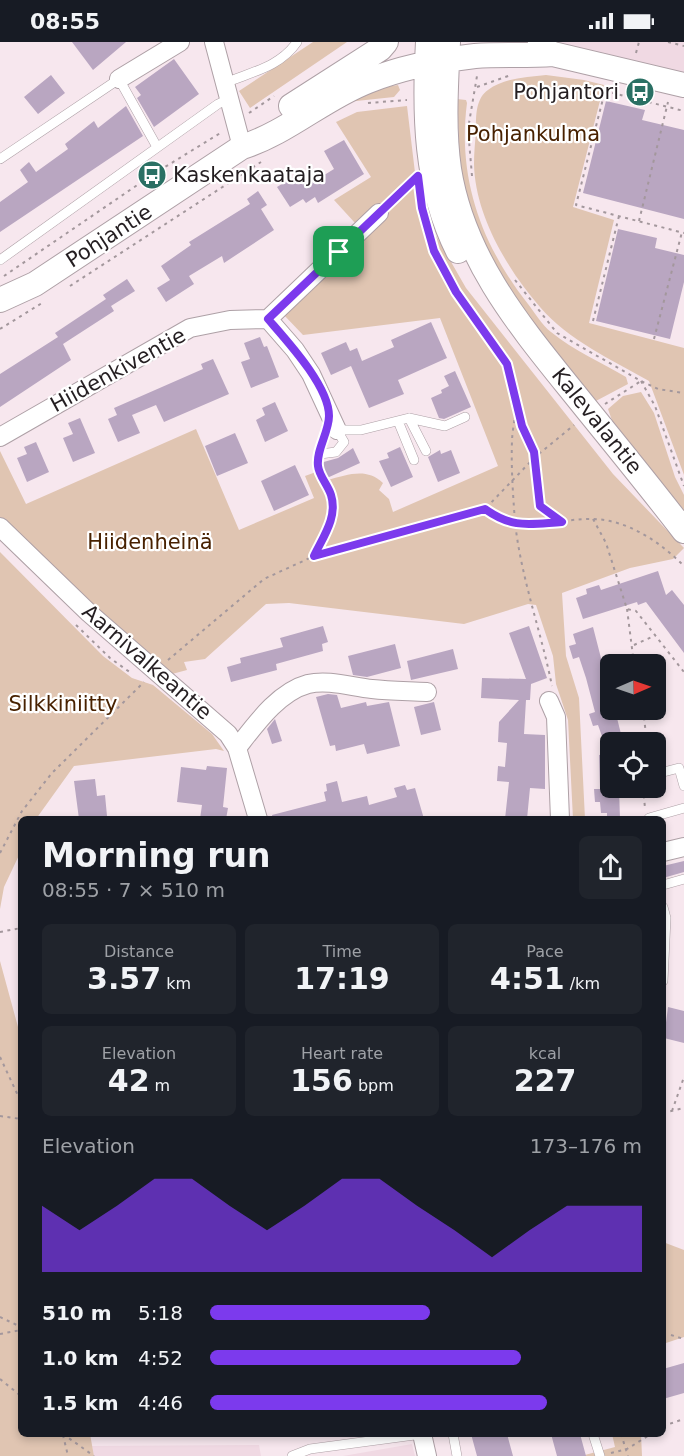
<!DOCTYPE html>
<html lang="en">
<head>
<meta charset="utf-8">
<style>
	:root { --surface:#171b24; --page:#20242c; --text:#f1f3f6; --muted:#9ea1a6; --accent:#7c3aed }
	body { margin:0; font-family:"DejaVu Sans",sans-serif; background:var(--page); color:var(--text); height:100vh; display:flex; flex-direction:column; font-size:22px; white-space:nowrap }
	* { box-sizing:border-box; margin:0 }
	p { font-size:20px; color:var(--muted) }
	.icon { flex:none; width:33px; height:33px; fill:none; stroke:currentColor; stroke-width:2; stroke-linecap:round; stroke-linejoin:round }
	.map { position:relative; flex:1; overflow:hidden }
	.panel { position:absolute; left:18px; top:774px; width:648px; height:621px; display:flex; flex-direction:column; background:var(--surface); border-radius:9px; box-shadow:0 3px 9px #0003 }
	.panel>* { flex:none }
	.needle { width:39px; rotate:88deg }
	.controls { position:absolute; left:600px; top:612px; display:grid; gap:12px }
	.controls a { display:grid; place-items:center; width:66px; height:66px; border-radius:9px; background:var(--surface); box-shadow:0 3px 9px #0003; font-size:30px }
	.pin { position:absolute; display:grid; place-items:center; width:51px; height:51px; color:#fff; margin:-26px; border-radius:12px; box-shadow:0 3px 9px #0006 }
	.round { display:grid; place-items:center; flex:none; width:63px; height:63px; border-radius:9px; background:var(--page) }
	.summary { display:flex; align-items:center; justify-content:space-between; height:102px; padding:0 24px }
	h1 { font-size:33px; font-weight:700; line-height:45px }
	.stats { display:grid; grid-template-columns:repeat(3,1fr); gap:9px; height:102px; padding:6px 24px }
	.stats div { display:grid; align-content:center; border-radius:9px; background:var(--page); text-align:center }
	.stats b { font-size:30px; font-weight:700 }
	.stats small { font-size:16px; font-weight:400 }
	.stats p { font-size:16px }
	.chart { height:168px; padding:12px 24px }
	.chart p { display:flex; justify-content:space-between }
	.chart svg { width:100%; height:108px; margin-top:6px; fill:var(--accent); opacity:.7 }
	ul { padding:0 24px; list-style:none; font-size:20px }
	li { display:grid; grid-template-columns:96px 72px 1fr; align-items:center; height:45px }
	li i { height:15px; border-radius:8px; background:var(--accent) }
	.status { display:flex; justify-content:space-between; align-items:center; height:42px; padding:0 30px; background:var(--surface); direction:ltr }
	.status svg { height:16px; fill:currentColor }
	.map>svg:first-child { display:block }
	.built { fill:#f0d9e3 }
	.green { fill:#e0c5b2 }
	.building { fill:#b9a6c1 }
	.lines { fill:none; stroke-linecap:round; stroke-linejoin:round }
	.lane-casing { stroke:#aea0a6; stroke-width:10 }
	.street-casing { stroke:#aea0a6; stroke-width:20 }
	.secondary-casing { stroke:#aea0a6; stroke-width:26 }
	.path { stroke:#a3979c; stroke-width:2; stroke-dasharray:3 4.5; stroke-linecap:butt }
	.lane { stroke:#fff; stroke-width:9 }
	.street { stroke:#fff; stroke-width:18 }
	.secondary { stroke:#fff; stroke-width:24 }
	.route-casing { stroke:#fff; stroke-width:12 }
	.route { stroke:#7c3aed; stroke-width:8 }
	.labels { text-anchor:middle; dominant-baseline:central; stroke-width:4.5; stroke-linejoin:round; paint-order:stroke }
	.poi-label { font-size:21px; fill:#241e21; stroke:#fff; text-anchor:end }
	.park-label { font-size:21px; fill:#482100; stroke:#fff }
	.street-label { font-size:21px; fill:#241e21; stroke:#fff }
</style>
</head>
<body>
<div class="status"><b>08:55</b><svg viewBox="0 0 49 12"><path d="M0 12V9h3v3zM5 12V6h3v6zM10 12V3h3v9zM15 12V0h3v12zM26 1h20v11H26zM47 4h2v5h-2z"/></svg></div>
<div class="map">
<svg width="684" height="1414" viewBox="0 0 684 1414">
	<rect width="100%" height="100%" fill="#f7e7ee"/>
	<path class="built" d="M498,0H684V43L540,5Z
		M412,1402L415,1414H343Z
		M259,1403L261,1414H94L92,1404Z"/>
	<path class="green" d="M313,0H347L250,66L239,49Z
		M546,33L584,38L604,43L573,165L614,178L589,281L684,306V433L649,339C611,317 569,299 540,265C507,227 475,173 474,122C474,111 475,100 476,90C476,76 475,57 488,48C504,36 527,35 546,33Z
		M398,43L400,48L394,55L347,60L385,45Z
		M457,57L466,58L467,61C457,136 482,204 528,262C535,271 542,283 551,290C573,308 602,321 626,335L628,342L594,360L521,272L478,198L460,127Z
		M407,64L419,164L466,246L613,432L684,506L673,517L630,526L562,551L566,614L579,656L585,777H573L568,678L556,642L553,614L536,563L528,562L464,582L289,561L266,562L205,617L184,620L187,628L172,632L116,587L0,475V409L26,462L196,387L239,488L314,456L305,434L316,430L324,432L327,438C348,433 366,425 383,441L379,448L389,457L393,470L498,424L440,276L303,293L283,272L360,205L355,181L334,158L371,135L336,80L357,70Z
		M641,350L654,371L675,435L684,453V473L615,387L608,367L623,354Z
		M0,510L103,614L132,636L153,643L212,692L224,709L216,707L74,724L36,777H21V809L4,845L0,867Z
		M0,919L21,996V1392H90L94,1414H0Z
		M663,1200L684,1208V1295L663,1302Z
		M612,1392H641L642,1414H581L615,1405Z"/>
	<path class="building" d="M72,0H126L93,28Z
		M174,17L199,52L154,85L137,56L141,53L135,45Z
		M51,33L65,51L38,72L24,55Z
		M606,59L645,68L642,78L684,88V177L583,151Z
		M126,64L143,94L0,190V160L28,140L20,128L29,120L36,130L68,107L65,102L94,79L98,86Z
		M344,98L364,132L318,161L315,155L306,161L303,157L290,165L277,145L290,137L292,140L307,131L313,140L334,127L324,109Z
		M258,149L267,163L261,167L274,188L224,221L222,214L189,234L194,242L166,260L157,246L170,238L161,224L191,203L189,200L250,162L247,157Z
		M618,187L657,196L655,206L684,213V240L670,297L596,279Z
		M127,237L135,249L111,264L114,269L63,302L71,318L0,365V332L58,295L55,291L106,257L103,253Z
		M431,280L447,316L398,338L404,352L369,366L351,324L331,333L321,311L346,300L350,309L357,306L362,319L394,305L391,298Z
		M260,295L264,305L267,304L279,335L251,346L241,320L250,317L244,301Z
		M213,317L229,352L164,380L156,363L132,373L140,391L118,400L108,377L117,373L114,366L203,327L201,322Z
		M455,329L471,365L444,377L439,376L431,356L442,351L441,348L449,344L444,334Z
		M275,360L288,389L265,400L256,378L265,373L262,366Z
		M80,376L95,411L73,420L63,396L73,392L68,381Z
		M235,391L248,421L217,434L205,404Z
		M36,400L49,430L27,440L17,416L27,412L24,405Z
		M400,405L413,435L391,445L379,419L389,416L387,411Z
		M353,406L360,421L327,436L320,421L338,416Z
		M440,408L441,412L451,408L460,431L438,440L428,415Z
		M295,423L309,453L274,469L261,439Z
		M658,529L666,553L672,548L684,563V611L646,560L638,563L637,560L583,577L576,556L587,552L586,547L599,543L601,548Z
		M323,584L328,600L322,602L323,609L276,622L277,628L231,640L227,625L241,621L240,616L283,605L280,596Z
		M529,584L547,636L531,642L530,658H526L524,692L545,693V747L530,746L527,777H505L509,740L497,739L498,724L505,725L507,701L498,700L499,680L519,658L481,656L482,636L526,637L509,591Z
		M593,585L602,620L607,618L610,630V668H615L623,700H604L598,683L593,684L589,672L595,670L586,636L579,615L573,617L569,604L576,602L573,592Z
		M395,602L401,626L367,635L353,633L348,614Z
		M453,607L458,627L411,638L407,619Z
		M328,652L337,653L341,666L366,660L367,664L389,660L400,704L367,712L364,702L336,709L335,703L330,704L316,655Z
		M434,660L441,688L421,693L414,665Z
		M275,677L282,699L272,702L267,687Z
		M610,712V746H619L620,777H607V771H601L600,760H595L594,747H600L599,713Z
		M207,724L227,726L223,765L228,766L226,777H200L202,763L177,760L181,725L206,728Z
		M95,737L97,754L105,753L107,774L79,777L74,739Z
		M337,739L342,760L367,754L369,763L397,755L394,746L405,743L407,748L415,746L424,777H412L411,774L381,777L380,774L369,777H273L272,773L326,759L324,750L327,749L326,742Z
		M684,819V830L663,836V824Z
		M668,965L684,969V1001L664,996Z
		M684,1321V1351L663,1357V1327Z
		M471,1392H507L513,1414H477Z
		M551,1392H580L586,1414H557Z"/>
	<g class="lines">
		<g class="lane-casing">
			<path id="lane" d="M225,41C251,30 280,25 297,0
				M0,117L119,37L157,105
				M0,218L218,62L229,57
				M409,376L426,409
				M328,379L320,412L336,410L344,400L337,388H361L409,376L445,384L465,375
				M398,379L414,418
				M656,732L679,726L684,744
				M649,776L684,766
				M663,843L684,837
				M663,865L666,876L663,939
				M453,1392L457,1414
				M593,1392L600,1414
				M292,1414L310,1407L422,1392"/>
		</g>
		<g class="street-casing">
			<path id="street" d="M214,0L242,105
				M119,37L180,0
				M268,277L295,308L311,332L337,388
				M0,395L190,286L230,278L268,277L379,171
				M0,485L89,571L228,692L237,706L258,777
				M549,659L556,675L560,777
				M237,706C255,683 278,650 308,642C328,637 352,645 372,647C390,649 409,649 427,650
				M663,810L684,805
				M422,1392L427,1414"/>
		</g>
		<g class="secondary-casing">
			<path id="secondary" d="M428,0C424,71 425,144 458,209
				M448,0C446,42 443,86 449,127C463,216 519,283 573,350C610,396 648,442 684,489
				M539,5L553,12L684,43
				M291,64L380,7L386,0
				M0,258L35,242L242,105C287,91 324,56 368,39C400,26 440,18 475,14C501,12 527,14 553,12"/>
		</g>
		<path class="path" d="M668,0L684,4
			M636,11L639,0
			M477,45L511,33
			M606,45L576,163L684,191
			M605,49L684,69
			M368,61L407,58
			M249,71L274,54
			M472,134L468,87L477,34
			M391,159L413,138
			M639,179L668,60
			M431,199C447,253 500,289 514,344C519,362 513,380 512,398C511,425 513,453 515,480C521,536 541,589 552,644
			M4,234L152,133L222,90
			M515,238L557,291L641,339L658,347L684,351
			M70,244L261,120
			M593,279L619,174
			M0,287L42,261
			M654,297L682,190
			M641,339L655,364L684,444
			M605,362L641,339
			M517,365L534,410L540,464L562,480
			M485,467C525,495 548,477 591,477C627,477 660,500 684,524
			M593,477L606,501L627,567L636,569L684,630
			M314,514C334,471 338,469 318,425
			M627,567L634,622
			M76,583L110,616L131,631
			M634,603L656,593
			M168,618L264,537L314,514L485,467L534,416L574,383
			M643,668L647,700
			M643,746L645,766
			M0,811L22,769L52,731L144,640
			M0,890L21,886
			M0,1015L21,1060
			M672,1069L684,1035
			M663,1071L684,1066
			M0,1074L21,1077
			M0,1275L21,1285
			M0,1292L21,1288
			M671,1293L684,1297
			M0,1337L21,1354
			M663,1384L684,1377
			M63,1392L94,1414
			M621,1392L628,1414
			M63,1393L68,1414
			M611,1411L627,1407L651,1392"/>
		<use href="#lane" class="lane"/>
		<use href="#street" class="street"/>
		<use href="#secondary" class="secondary"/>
	</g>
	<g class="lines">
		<g class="route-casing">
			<path id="route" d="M418,134L422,166L434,209L456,250L507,322L522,384L534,410L540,464L562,480C529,482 513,487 485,467L314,514C323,495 338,475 331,453C328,443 319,434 318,424C316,408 329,390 329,374C329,344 287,299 268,277Z"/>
		</g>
		<use href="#route" class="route"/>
	</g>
	<defs>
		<g id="bus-disc" transform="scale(1.5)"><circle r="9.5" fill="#2a7064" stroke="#fff"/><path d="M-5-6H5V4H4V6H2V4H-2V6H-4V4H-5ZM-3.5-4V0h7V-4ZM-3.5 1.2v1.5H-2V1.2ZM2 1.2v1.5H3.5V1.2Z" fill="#fff"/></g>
	</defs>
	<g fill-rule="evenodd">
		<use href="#bus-disc" x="640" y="50"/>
		<use href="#bus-disc" x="152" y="133"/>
	</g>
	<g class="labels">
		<g class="poi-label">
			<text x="619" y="50">Pohjantori</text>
			<text x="173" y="133" text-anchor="start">Kaskenkaataja</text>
		</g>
		<g class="park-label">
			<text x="533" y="92">Pohjankulma</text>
			<text x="150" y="500">Hiidenheinä</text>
			<text x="63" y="662">Silkkiniitty</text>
		</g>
		<g class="street-label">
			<text transform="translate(109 194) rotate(-33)">Pohjantie</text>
			<text transform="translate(118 328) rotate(-29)">Hiidenkiventie</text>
			<text transform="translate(597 379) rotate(51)">Kalevalantie</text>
			<text transform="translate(147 620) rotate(41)">Aarnivalkeantie</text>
		</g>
	</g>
</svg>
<div class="controls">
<a><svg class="needle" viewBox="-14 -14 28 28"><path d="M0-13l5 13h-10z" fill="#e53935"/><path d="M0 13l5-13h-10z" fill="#9ea1a6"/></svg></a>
<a><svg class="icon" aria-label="locate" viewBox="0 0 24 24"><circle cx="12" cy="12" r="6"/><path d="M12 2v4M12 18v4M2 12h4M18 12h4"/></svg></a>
</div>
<div class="pin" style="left:339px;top:210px;background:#1e9e55"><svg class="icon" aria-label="arrive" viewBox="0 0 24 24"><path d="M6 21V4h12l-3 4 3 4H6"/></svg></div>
<section class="panel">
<div class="summary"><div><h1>Morning run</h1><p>08:55 · 7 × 510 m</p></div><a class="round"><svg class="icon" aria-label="share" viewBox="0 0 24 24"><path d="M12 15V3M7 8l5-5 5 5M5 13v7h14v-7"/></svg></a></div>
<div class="stats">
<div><p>Distance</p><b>3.57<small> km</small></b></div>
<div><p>Time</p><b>17:19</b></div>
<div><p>Pace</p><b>4:51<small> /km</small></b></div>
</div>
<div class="stats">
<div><p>Elevation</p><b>42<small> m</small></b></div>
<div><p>Heart rate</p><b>156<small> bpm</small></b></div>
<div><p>kcal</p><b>227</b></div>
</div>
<div class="chart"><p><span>Elevation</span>173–176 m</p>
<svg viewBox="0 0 160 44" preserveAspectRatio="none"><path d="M0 44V17L10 27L20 17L30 6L40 6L50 17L60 27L70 17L80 6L90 6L100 17L110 27L120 38L130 27L140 17L150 17L160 17V44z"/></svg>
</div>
<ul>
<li><b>510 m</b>5:18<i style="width:51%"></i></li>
<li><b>1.0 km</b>4:52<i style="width:72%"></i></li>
<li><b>1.5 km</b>4:46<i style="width:78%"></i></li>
</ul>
</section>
</div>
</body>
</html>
